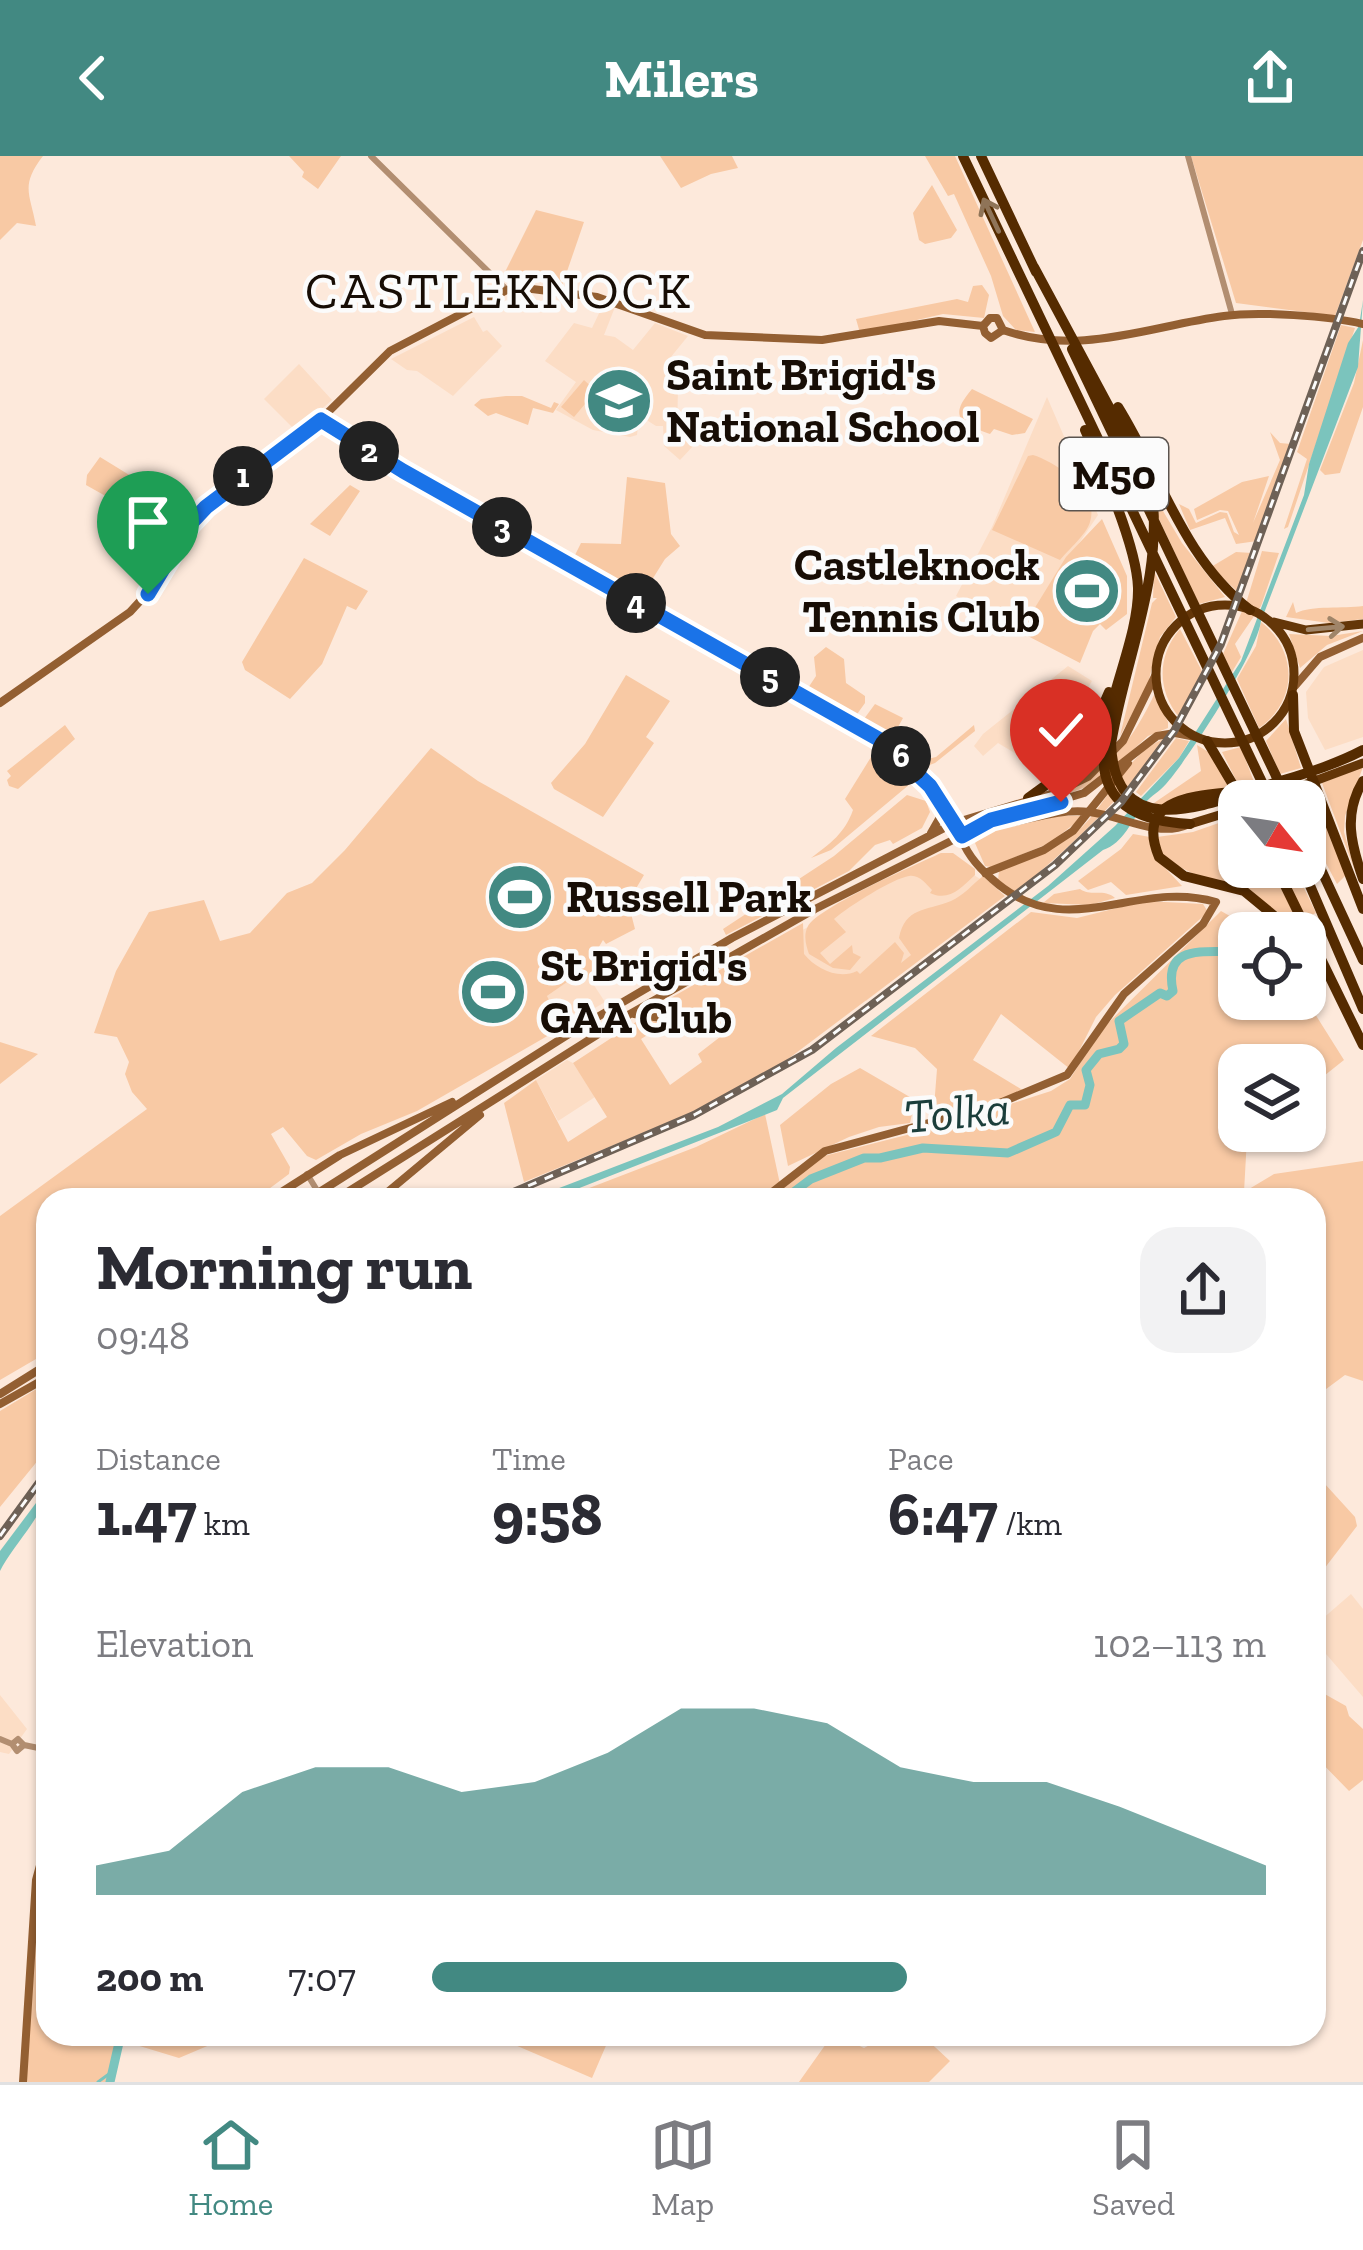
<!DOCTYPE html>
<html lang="en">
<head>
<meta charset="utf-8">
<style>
	:root { --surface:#fff; --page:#f2f2f3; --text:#2b2b33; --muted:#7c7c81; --line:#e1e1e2; --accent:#428982 }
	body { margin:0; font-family:"Zilla Slab",serif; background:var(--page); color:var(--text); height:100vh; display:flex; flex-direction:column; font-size:45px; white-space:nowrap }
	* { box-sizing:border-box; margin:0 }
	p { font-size:39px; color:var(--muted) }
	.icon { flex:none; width:66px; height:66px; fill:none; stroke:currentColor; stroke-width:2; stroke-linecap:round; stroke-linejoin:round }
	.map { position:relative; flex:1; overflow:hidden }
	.details { position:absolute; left:36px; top:1032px; width:1290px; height:858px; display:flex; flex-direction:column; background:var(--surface); border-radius:36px; box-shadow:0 3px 9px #0004 }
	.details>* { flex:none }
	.needle { width:78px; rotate:120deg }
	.fabs { position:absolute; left:1218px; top:624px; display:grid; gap:24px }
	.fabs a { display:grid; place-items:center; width:108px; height:108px; border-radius:24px; background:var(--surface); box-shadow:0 3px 9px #0004; font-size:60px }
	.pin { position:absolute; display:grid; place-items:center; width:102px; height:102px; color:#fff; margin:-123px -51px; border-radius:50% 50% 50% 0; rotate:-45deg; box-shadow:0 0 12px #0007 }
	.pin .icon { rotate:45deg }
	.km { position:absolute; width:60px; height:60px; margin:-30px; border-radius:50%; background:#222; color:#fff; font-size:33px; line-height:60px; text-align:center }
	.round { display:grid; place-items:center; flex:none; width:126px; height:126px; border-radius:36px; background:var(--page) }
	.summary { display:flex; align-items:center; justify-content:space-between; height:204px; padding:0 60px }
	h1 { font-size:66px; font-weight:800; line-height:90px }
	.metrics { display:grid; grid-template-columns:repeat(3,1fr); gap:18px; height:204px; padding:12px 60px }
	.metrics div { display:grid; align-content:center }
	.metrics b { font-size:60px; font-weight:800 }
	.metrics small { font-size:33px; font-weight:400 }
	.metrics p { font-size:33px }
	.chart { height:336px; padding:24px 60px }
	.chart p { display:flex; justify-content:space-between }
	.chart svg { width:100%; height:216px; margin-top:12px; fill:var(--accent); opacity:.7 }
	ul { padding:0 60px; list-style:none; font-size:39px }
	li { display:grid; grid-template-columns:192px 144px 1fr; align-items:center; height:90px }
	li i { height:30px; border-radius:15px; background:var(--accent) }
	header { display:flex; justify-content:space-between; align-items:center; height:156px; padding:0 60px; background:var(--accent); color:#fff; font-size:54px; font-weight:800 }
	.dock { display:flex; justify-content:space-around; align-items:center; height:168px; border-top:3px solid var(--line); background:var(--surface); font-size:33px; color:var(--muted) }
	.dock a { display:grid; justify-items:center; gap:6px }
	.dock .current { color:var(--accent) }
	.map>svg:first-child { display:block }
	.built { fill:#fcddc5 }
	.green { fill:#f8c9a4 }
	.water { fill:#7bc4bd }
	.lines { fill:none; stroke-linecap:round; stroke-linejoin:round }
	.stream { stroke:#7bc4bd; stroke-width:3 }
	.river { stroke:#7bc4bd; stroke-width:9 }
	.tertiary { stroke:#b28e71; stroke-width:6 }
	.secondary { stroke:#935f32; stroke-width:8 }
	.trunk { stroke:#643608; stroke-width:9 }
	.motorway { stroke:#552b00; stroke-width:10 }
	.rail-casing { stroke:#6e6156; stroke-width:8 }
	.rail { stroke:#fbfbfb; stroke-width:3; stroke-dasharray:9; stroke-linecap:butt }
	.oneway { stroke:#8f7458 }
	.oneway2 { stroke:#a08569 }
	.route-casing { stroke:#fff; stroke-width:24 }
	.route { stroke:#1a73e8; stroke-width:15 }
	.labels { text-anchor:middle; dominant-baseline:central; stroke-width:9; stroke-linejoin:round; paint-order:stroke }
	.shield { fill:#fbfbfb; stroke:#5b544f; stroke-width:3 }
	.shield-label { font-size:42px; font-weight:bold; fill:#170d05 }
	.poi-label { font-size:45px; font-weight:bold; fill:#170d05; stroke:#fbfbfb; text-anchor:start }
	.water-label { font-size:48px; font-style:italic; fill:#1b3e3b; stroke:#fbfbfb }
	.quarter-label { font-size:51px; letter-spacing:3px; fill:#170d05; stroke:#fbfbfb }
</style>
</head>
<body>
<header><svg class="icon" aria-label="back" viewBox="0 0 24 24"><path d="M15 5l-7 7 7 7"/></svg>Milers<svg class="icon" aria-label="share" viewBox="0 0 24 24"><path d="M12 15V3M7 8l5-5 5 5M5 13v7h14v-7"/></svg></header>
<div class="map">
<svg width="1363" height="1926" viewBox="0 0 1363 1926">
	<rect width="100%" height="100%" fill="#fde9db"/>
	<path class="built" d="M603,149L615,151L604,179L615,181L633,194L655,167L688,180L666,207L675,219L678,232L677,276L707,283L695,288L680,304L664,290L663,270H656L645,263L638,270L637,279L630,281L593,274L556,254L576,226L545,205L574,167L592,172Z
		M474,161L483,176L487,174L502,190L453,240L417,215L407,214L391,203Z
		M299,208L332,244L296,275L264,243Z
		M1047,241L1098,359L1020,475L956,440L992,371Z
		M1363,494V581L1325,594L1308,562L1306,536L1324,511Z
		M1068,510L1092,525L1040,612L998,587L983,600L974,590L983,578Z
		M917,711L966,714L985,726L922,802L866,845L777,788Z
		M584,814L605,846L563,871L547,840Z
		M567,904L573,907L595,941L558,965L536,924Z
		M1351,1438L1363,1453V1541L1320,1491L1321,1464Z
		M0,1539L27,1573L9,1598L0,1596Z"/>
	<path class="green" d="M0,0H43C20,30 30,37 36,70L17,67L0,84Z
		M289,0H341L318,33L302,21L304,16Z
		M660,0H732L738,12L711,18L681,32Z
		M925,0H955L1035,176L1016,174L1003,160L991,120L954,38L948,40Z
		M1191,0H1363V84L1335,160L1236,147Z
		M932,29L957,74L951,82L925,88L919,84L913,57Z
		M536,54L584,66L562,130L554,125L503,120Z
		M982,129L989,139L984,162L943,158L860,177L856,163L957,143L968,146L973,130Z
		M1341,169L1355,172L1288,371L1284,373L1307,303L1297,296Z
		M1363,184V251L1340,317L1325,319L1320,314L1354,227Z
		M584,224L596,235L574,261L561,251Z
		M972,233L1033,263L1025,277L1012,279L994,273L990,278C960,267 948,261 972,233Z
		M506,240H522L551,252L554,246L559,248L553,257L533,252L528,269L496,257L488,260L474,249L481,243Z
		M1270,276L1280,287L1291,288L1257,385L1236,388L1225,362L1190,374L1179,348L1189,353L1196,367L1220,356L1227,357L1234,376L1239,379L1228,355L1220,354L1197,364L1194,353L1242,326L1269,320L1253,367L1280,304Z
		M1033,299C1056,306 1100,336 1090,366C1086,379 1069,393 1060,404L992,374L1028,300Z
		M100,301L144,328L125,351L86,329L87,319Z
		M627,321L665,327L671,378L680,390L665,403L640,443L574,401L581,387L621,388Z
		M350,329L360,335L330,380L310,368Z
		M1160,350L1182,387L1225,441L1199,448L1158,361Z
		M1102,363L1127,420V458L1106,474L1100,468L1093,475L1080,507L1020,476L1066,401Z
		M1262,395L1279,397L1261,450L1235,488L1241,501L1232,516L1223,498L1247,444Z
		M1236,396L1252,397L1238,436L1211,411Z
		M304,402L368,435L356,454L347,450L322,508L290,543L245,514L242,506Z
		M1154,415L1176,461L1160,481L1147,531L1120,580L1152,447L1157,442H1153Z
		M1293,446L1296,457C1312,449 1343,453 1363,450V463L1329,467L1286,461Z
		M1261,466C1298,495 1298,545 1259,572L1237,523L1256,490Z
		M1180,473L1204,519L1179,561C1157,534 1157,500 1180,473Z
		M1363,475L1327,489L1300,512L1289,478L1331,480Z
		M826,491L844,503L846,527L865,540V547L855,561L804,538L816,520L814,501Z
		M626,519L670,545L646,581L654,587L603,661L554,633L551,627L585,588Z
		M1154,539L1168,566V572L1148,580L1098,626L1051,645C1104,616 1128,594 1154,539Z
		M875,548L903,562L892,582L923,604L936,601L974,569L975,575L935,607L924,611L861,567Z
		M1286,563L1301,612L1280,618L1266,585Z
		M65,569L75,583L18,633L9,630L7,624L11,620L7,615Z
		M1167,582C1123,641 1074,688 1016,736L998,724L999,715C1029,703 1060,693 1083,670C1109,644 1131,592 1167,582Z
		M1176,582L1189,585L1179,602L1141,640L1136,636Z
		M1197,589L1210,597L1232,633L1164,650L1154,647L1201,615Z
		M1241,591L1254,626L1240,632L1222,596Z
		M431,592L478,625L644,719L628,746L635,773L606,788L603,784L593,801L604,816L591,825L583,815L547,840L563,871L417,955L361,978L316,1004L307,1000L283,971L271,978L290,1011L289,1018L254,1044H48V1196L0,1224V1060L147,953L132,936L125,918L129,906L117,881L94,877L116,815L149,756L204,744L220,785L250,777L287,737L312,727L345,694Z
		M876,593L910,617V628L831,694L811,702C830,688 845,677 853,654L845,643Z
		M1363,611L1345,660L1344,676L1355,715L1322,627Z
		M907,639L926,645L930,656L922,672L893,688L890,684L875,689L849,715L726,779L723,773L834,700Z
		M1313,641L1318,645L1347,718L1337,728L1305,668V645H1301Z
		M1084,660L1050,687L991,711L985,710L975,687C996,662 1053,659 1084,660Z
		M1239,660V711H1271L1297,765L1293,767C1254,735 1205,729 1161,700L1157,681L1193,676Z
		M1133,678L1150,681L1155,701L1182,730L1126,739L1111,726L1088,734L1078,725L1121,693Z
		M941,697H953L975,713V719C961,732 949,746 930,737L932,734C926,728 919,718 909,720C894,722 849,750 834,763L846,776L820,797L830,808L852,789L853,797L861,801L850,814L833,812L809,798C806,790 803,779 808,770C819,751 917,708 941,697Z
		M1281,711H1294L1316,757L1305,762Z
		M983,720L1005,740L780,909L689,958L524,1026L504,947L536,924L568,986L607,961L573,907L642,862L665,868L641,883L670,929L702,906L698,898L720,881L698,856L685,870L660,858V848L803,767L804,798C816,813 839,824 857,815L860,818L895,786L904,797L901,807L911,799L899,782C905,751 926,755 951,745C963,740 973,728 983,720Z
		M1080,733C1091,741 1104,732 1115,742L1090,749L1043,747L1054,738Z
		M1145,745L1203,748L1208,756L1115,839L1096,861L1070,913L1001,858L973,904L1026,936L933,964L937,913L915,892L871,880L1031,756L1077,762Z
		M1221,755L1260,777H1239V843L1305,842L1344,904L1305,935V909H1239V975H1255L1247,982L1244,1036L1274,1018L1363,1005V1225L1345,1219L1314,1242V1044H767L824,1000L942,970L1051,935L1070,923L1101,874Z
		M0,886L38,898L0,928Z
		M860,912L915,944L910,967L879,971L849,981L788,1010L780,969L831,928Z
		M765,958L780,1028L760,1044H558L696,991Z
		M48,1226V1292L0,1351V1255Z
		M1314,1316L1355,1361L1357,1370L1314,1426Z
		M1314,1532L1346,1550L1349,1560L1363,1573V1624L1349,1635L1314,1599Z
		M48,1693V1878H121L110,1926H26L38,1744Z
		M125,1878H204L212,1888L179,1902L133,1888Z
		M489,1878H611L592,1922Z
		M833,1878L864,1892L890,1878H921L950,1905L929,1926H799Z"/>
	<path class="water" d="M1363,144L1358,211L1261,465C1257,497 1189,602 1166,628C1159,636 1152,639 1145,647C1131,665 1124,687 1103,694L783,942L777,954L549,1044H528L718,971L782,938L836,892L1048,730L1115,670L1179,602L1241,505L1304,339L1309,308L1348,187L1359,170Z
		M48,1331C48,1355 12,1390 0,1415V1395Z"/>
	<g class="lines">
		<path class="stream" d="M98,1926L113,1915"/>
		<path class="river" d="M783,1044L811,1023L864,1002H880L923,992L1008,997L1056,976L1070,949H1085L1090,929L1086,914L1099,898L1119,893L1124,888L1119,865L1160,837L1167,840L1173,835C1162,785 1210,798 1239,795
			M110,1926L121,1878"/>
		<path class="tertiary" d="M371,0L507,134
			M1188,0L1232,158
			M321,264L403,315L876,581L914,612L943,647L948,648L956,659L954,667
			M307,1018L323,1044
			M0,1583L12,1588L17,1595L24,1589
			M12,1588L18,1583L24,1589L48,1594"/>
		<path class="secondary" d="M983,170L990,162H997L1003,174
			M983,170L985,177L991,182L1003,174
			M1003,174C1080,201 1149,170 1224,160C1258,155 1330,160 1363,168
			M1295,530L1320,501L1363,482
			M0,547L130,456L152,432L180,384L206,351L246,318L307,277L390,195L507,134L524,132L597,141L705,179L822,184L939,165L983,170
			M987,670C1020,668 1054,652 1089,656C1122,659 1156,683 1189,668
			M931,677L943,656
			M985,717L1044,694L1073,675L1128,607
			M634,858L661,862L655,854L659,842
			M269,1044L340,999L452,946
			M307,1044L572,876L732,782L954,667L1057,636L1088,621L1123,585L1155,520
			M335,1044L630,858L815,753L991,665L1084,637L1157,580L1175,577L1196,581
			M378,1044L480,959
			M762,1044L825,995L995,949L1067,919L1124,838L1203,768L1216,746C1135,722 1066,790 992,723C978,711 965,696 960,678
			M0,1238L48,1208
			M0,1248L48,1221
			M23,1926L36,1724L48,1680"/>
		<path class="trunk" d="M1156 518a69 69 0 1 1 138 0a69 69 0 1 1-138 0Z
			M1274,466L1306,474L1363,468
			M1261,645L1363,607
			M1190,668L1239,653"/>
		<path class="motorway" d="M963,0L1271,645
			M981,0L1036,116
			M1034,111L1151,329C1165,419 1125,502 1111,588C1115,684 1198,652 1256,633C1292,621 1329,612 1363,594
			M1072,193L1288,645
			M1118,251C1162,322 1183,402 1250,454
			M1085,274C1103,314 1137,391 1138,432C1140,518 1031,660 1190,668
			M1293,539L1294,575L1363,753
			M1207,585L1239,639
			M1363,625C1343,658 1351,688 1363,723
			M1232,636C1192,640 1135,643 1159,701L1184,720L1244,735L1295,777
			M1028,642L1079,605L1109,536
			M1305,679L1363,804
			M1276,711L1363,889
			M1302,711L1363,853"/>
		<g class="rail-casing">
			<path id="rail" d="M495,1044L694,959L812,894L1055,709L1121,646L1174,575L1221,488L1363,95
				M0,1380L48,1314"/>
		</g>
		<use href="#rail" class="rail"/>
	</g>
	<defs><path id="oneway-shaft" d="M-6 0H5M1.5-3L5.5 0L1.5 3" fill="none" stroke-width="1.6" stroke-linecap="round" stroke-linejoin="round" transform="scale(3)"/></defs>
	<use class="oneway" href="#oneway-shaft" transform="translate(991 59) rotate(-115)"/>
	<use class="oneway2" href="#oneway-shaft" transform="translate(1326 472) rotate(-5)"/>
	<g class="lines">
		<g class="route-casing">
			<path id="route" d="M148,438L190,368L206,351L321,264L403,315L882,585L930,630L962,680L991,664L1061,646"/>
		</g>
		<use href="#route" class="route"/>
	</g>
	<defs>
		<g id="school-disc" transform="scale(3.45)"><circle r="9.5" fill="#428982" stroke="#fbfbfb"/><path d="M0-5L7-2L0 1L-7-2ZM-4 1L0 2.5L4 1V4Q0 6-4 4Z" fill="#fff"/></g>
		<g id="stadium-disc" transform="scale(3.45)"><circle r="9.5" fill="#428982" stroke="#fbfbfb"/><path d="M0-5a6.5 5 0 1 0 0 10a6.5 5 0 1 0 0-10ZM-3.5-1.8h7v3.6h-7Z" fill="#fff"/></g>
	</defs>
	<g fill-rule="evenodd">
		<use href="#school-disc" x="619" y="245"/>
		<use href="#stadium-disc" x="1087" y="435"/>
		<use href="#stadium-disc" x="520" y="741"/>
		<use href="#stadium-disc" x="493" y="836"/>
	</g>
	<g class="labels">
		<rect class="shield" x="1060" y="282" width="108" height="72" rx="9"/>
		<g class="shield-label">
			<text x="1114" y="318">M50</text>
		</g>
		<g class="poi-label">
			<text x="666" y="219">Saint Brigid's<tspan x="666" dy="52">National School</tspan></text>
			<text x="1040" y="409" text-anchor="end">Castleknock<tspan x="1040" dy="52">Tennis Club</tspan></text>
			<text x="566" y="741">Russell Park</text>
			<text x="540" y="810">St Brigid's<tspan x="540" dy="52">GAA Club</tspan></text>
		</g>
		<g class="water-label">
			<text transform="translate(957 956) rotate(-5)">Tolka</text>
		</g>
		<g class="quarter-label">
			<text x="499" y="134">CASTLEKNOCK</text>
		</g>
	</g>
</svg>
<div class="fabs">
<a><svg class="needle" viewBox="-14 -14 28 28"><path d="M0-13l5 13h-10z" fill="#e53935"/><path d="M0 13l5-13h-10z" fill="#7c7c81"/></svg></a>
<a><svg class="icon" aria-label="locate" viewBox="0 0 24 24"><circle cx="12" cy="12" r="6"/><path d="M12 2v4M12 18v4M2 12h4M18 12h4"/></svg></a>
<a><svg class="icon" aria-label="layers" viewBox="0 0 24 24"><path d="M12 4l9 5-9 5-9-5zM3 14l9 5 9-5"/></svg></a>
</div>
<div class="pin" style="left:148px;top:438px;background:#1e9e55"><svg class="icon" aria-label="arrive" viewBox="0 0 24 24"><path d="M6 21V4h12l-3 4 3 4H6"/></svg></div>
<div class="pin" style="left:1061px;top:646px;background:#d93025"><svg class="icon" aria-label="check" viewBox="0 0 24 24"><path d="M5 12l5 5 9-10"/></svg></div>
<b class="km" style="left:243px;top:320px">1</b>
<b class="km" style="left:369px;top:295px">2</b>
<b class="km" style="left:502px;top:371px">3</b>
<b class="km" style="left:636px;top:447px">4</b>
<b class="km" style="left:770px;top:521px">5</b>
<b class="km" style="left:901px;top:600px">6</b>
<section class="details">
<div class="summary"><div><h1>Morning run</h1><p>09:48</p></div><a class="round"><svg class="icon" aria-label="share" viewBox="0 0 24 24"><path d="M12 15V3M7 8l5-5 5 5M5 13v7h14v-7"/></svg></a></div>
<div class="metrics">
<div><p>Distance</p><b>1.47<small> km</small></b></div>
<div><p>Time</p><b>9:58</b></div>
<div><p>Pace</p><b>6:47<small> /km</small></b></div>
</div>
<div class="chart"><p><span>Elevation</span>102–113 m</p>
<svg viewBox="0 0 160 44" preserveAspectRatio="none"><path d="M0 44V38L10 35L20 23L30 18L40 18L50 23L60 21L70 15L80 6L90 6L100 9L110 18L120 21L130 21L140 26L150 32L160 38V44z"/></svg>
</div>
<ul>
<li><b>200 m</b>7:07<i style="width:57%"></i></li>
</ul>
</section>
</div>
<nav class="dock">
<a class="current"><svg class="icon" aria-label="home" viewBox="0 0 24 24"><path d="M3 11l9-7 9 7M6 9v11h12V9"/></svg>Home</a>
<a><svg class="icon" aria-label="map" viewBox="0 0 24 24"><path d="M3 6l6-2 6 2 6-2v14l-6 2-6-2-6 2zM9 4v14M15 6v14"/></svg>Map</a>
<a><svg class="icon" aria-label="saved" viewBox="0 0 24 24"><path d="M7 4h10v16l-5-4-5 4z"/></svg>Saved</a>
</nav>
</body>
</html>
